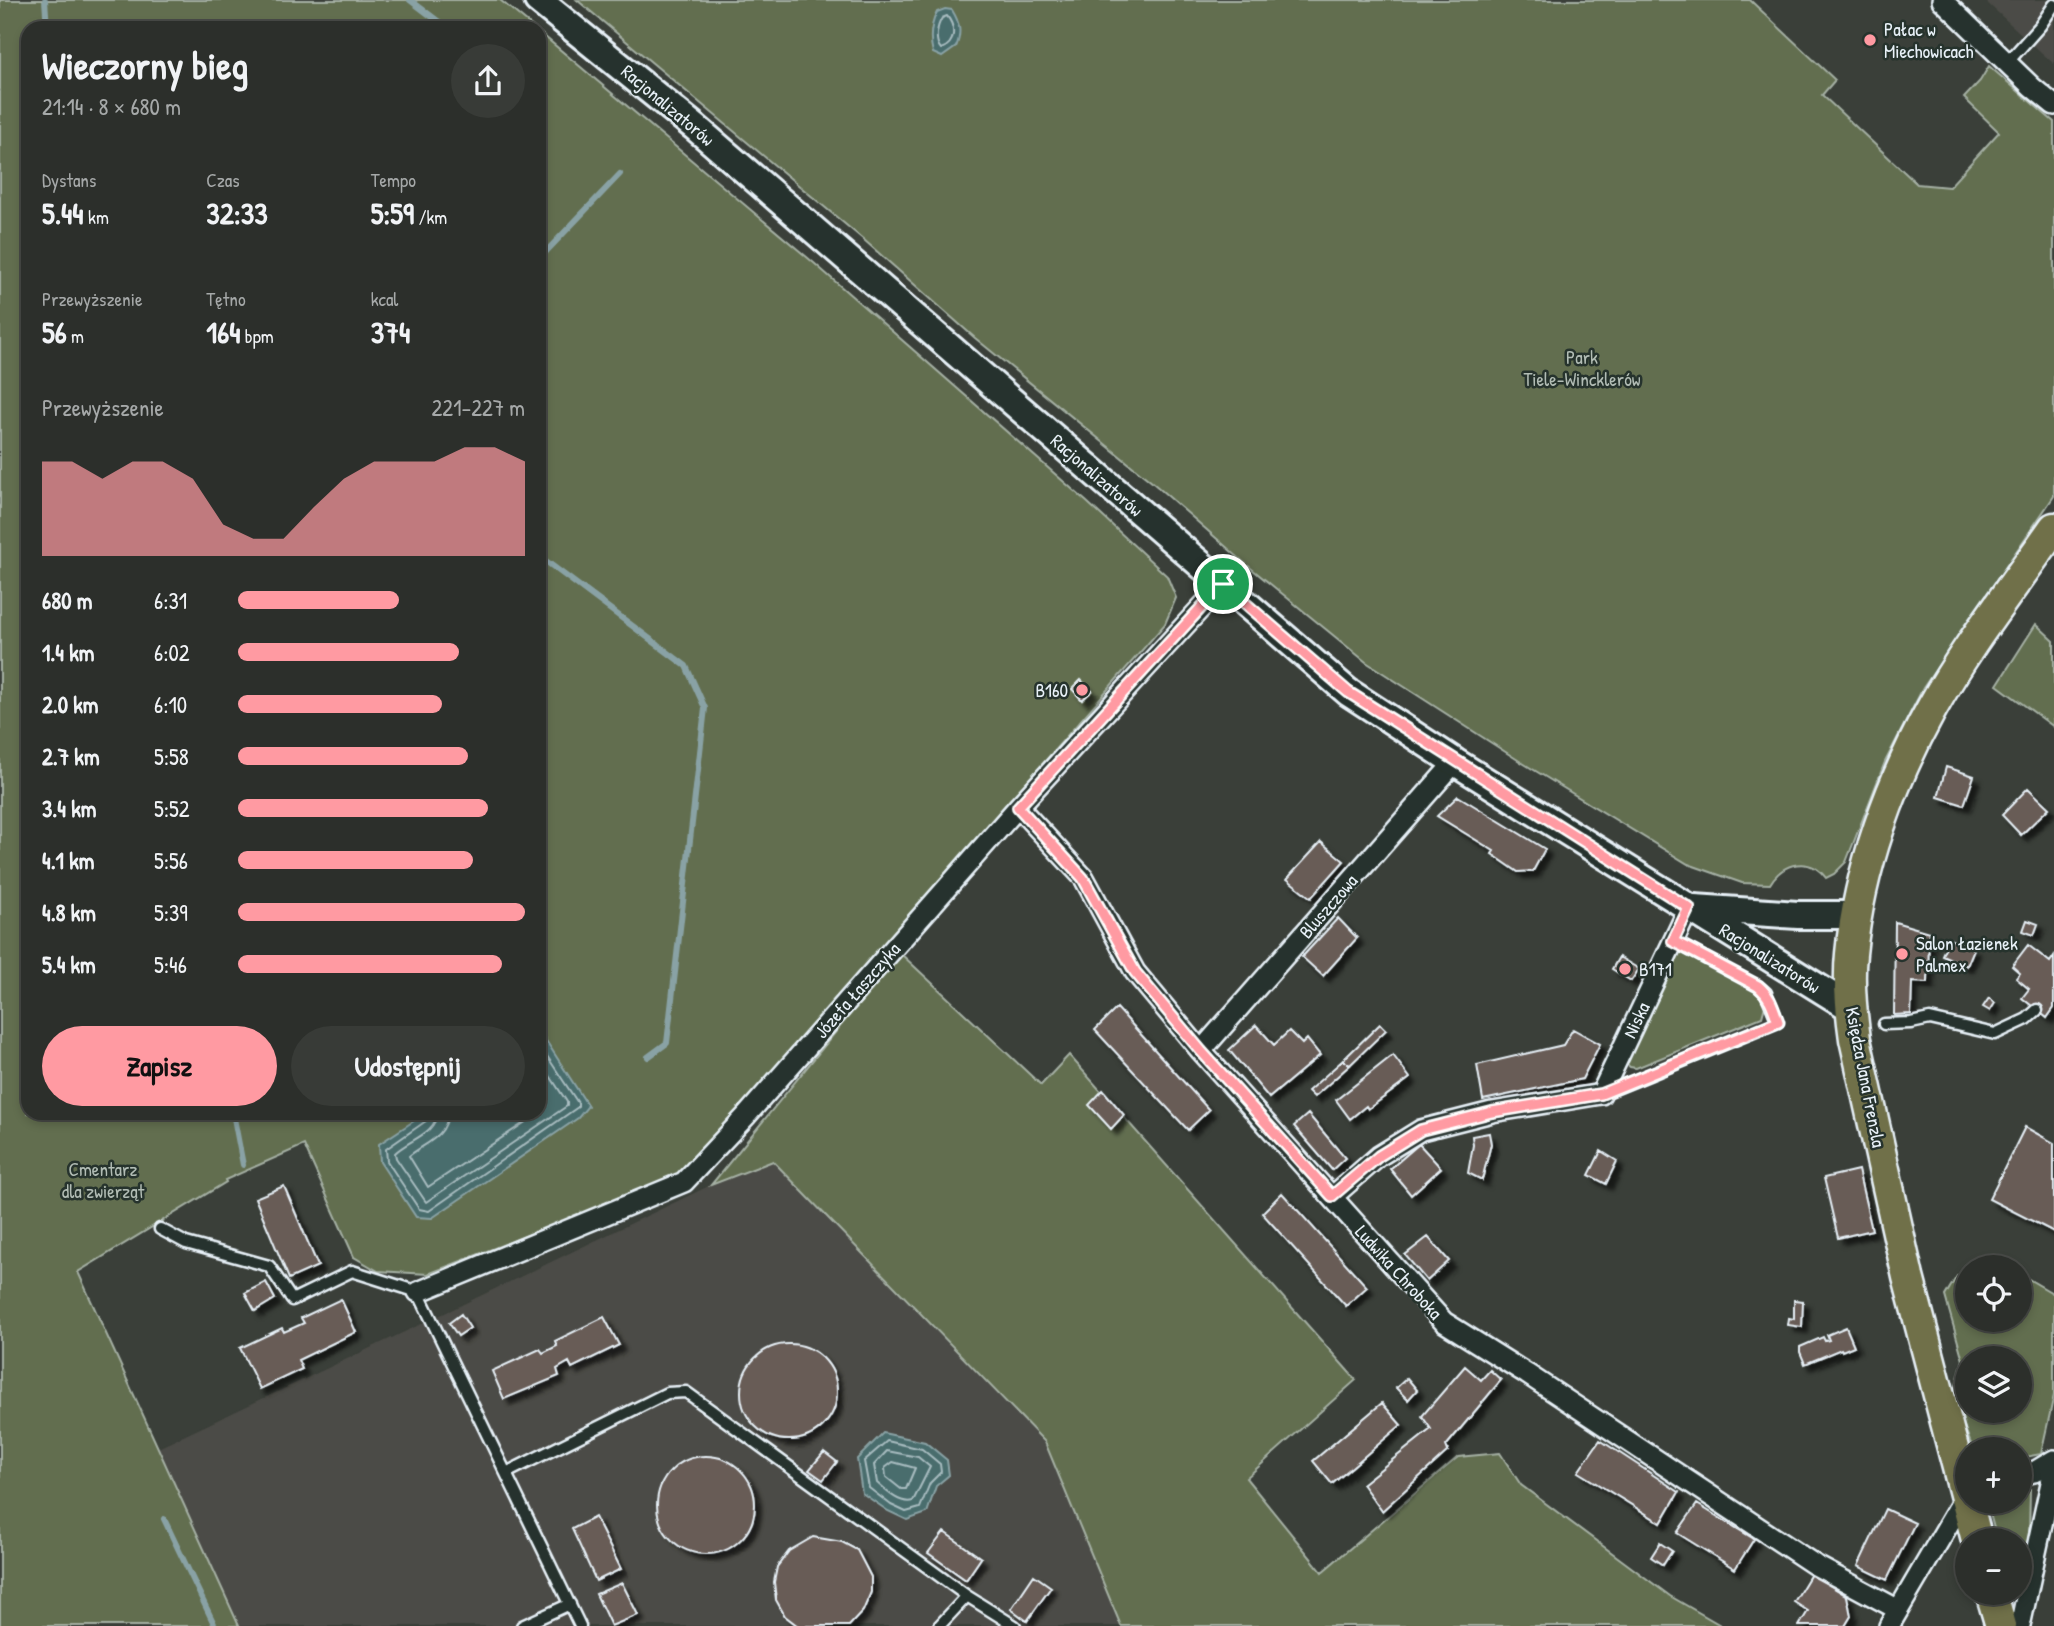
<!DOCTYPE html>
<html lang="pl">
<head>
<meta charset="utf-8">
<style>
	:root { --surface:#2c2f2b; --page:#383b37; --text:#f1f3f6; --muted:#a6a9a9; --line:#484a47; --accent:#ff9aa2 }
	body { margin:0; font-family:"Patrick Hand",sans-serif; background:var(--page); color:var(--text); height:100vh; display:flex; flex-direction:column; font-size:26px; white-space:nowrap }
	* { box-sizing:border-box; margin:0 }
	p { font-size:23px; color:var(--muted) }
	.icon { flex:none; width:38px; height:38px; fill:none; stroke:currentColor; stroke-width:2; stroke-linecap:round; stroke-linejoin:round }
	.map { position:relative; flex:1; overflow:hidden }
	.details { position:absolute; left:21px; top:21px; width:525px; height:1099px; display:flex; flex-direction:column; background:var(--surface); border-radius:21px; box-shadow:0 4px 10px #0003,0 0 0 2px var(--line) }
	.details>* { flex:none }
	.controls { position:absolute; left:1955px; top:1255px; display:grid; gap:14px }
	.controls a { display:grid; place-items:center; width:77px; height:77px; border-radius:50%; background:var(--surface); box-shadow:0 4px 10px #0003,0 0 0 2px var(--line); font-size:35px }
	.pin { position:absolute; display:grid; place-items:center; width:60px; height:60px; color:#fff; margin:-30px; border:4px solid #fff; border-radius:50%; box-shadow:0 2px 7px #0007 }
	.round { display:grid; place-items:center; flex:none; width:74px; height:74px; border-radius:37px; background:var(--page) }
	.head { display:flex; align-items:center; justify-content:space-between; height:119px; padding:0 21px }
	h1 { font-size:38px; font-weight:700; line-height:52px }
	.figures { display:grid; grid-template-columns:repeat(3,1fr); gap:10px; height:119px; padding:7px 21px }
	.figures div { display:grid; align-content:center }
	.figures b { font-size:30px; font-weight:700 }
	.figures small { font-size:19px; font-weight:400 }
	.figures p { font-size:19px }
	.chart { height:196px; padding:14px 21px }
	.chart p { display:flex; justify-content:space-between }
	.chart svg { width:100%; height:126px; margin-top:7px; fill:var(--accent); opacity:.7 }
	.cta { display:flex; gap:14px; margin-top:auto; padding:14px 21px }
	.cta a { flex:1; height:80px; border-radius:42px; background:var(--accent); color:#111; font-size:28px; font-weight:700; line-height:80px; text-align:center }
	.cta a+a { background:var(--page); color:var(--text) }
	ul { padding:0 21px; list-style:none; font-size:23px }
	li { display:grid; grid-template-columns:112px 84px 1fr; align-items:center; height:52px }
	li i { height:18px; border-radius:9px; background:var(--accent) }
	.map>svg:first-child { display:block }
	.built { fill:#4b4b46 }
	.green { fill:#626e50; stroke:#a5b0a4; stroke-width:2; fill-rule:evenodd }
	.water { fill:#496d6d; stroke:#89a2a5; stroke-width:2 }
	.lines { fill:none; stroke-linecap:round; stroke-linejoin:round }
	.shore { stroke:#a8bcc0; stroke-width:2 }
	.stream { stroke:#89a2a5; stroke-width:6 }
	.building { fill:#685c56; stroke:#e8f1f8; stroke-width:2; filter:url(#shadow) }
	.lane-casing { stroke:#e8f1f8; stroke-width:15 }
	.street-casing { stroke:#e8f1f8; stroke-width:24 }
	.secondary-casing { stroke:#e8f1f8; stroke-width:32 }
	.primary-casing { stroke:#e8f1f8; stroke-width:35 }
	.lane { stroke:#26332d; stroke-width:10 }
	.street { stroke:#26332d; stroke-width:19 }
	.secondary { stroke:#26332d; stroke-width:26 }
	.primary { stroke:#70704a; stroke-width:30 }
	.route-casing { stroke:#fff; stroke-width:14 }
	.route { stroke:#ff9aa2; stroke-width:9 }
	.poi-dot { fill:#ff9aa2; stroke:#26332d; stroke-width:2.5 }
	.labels { text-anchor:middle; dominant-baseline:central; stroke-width:5; stroke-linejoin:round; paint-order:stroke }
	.poi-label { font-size:19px; fill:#e8f1f8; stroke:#26332d; text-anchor:start }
	.street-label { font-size:19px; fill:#e8f1f8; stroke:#26332d }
	.park-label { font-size:19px; fill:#b2bdb5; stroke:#26332d }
</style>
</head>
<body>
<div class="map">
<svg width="2054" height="1626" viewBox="0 0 2054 1626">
	<defs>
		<filter id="shadow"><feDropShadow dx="6" dy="6" stdDeviation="2" flood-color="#0009"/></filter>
	</defs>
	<rect width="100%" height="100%" fill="#3a3f39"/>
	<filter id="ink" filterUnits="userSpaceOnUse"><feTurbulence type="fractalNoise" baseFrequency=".0143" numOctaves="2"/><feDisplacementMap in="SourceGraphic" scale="14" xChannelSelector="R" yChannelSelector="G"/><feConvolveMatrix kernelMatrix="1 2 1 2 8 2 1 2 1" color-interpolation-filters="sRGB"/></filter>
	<g filter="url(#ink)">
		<path class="built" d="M1984,0H2054V64Z
			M773,1161L1045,1442L1121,1626H239L158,1448L449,1311L711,1185Z"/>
		<path class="green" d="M0,0H500L534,28H28V1113H539V32L814,263L1087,502L1167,576L1176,598L1165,624L692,1164L676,1177L428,1274L378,1271L354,1257L304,1145L225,1180L226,1182L78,1272L239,1626H0Z
			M577,0H1750L1835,80L1822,95L1917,184L1949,187L1999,132L1964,98L1980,81L1989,66L2054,122V496L1923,688L1885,762L1846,862L1834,874L1826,878C1810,856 1783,862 1770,884L1742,883L1688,864L1521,762L1366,662L1247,565L1153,483L975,338L864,240Z
			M2036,624L2054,641V727L1997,685Z
			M900,953L1041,1085L1069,1055L1356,1380L1246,1478L1322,1572L1458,1457L1500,1453L1521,1485L1670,1596L1722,1626H1121L1045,1442L773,1161L711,1185Z
			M1679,953H1684L1752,988L1761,995L1765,1006L1762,1017L1636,1068L1630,1067L1625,1063Z
			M1965,1274L1967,1275V1320H1972L1973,1323L1989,1320H2020V1274L2054,1294V1395L2041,1454L2020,1458V1449H1973L1953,1398L1963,1360L1945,1296L1957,1276ZM1967,1358H2020V1410H1967Z
			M2030,1489L2029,1537L2020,1566V1540H1997L1987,1502H2020V1492Z"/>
		<path class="water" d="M945,9L952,10C960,23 962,33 956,47L942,57L933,53C929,38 930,26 937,12Z
			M543,1036L588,1106L578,1118L432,1218L416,1217L380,1162L379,1144L426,1113H539V1039Z
			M883,1433L925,1442L947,1460L949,1475L936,1486L927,1513L907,1520L888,1511L862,1493L857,1459Z"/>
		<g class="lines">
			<path class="shore" d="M947,16C956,27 956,44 941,49C934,41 937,26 942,18Z
				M428,1113L426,1121L386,1149L387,1161L419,1209L429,1211L578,1107V1103L539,1044
				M437,1113C436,1134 408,1140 395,1153L396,1158L426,1202L567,1106V1102L539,1059
				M448,1113C447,1137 425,1143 409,1156L428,1187L539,1113
				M887,1441L922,1449L940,1464L941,1472L930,1483L920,1508L906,1512L891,1505L869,1488L864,1461Z
				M887,1451L918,1457L930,1467L913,1501C900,1505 886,1491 877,1483L874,1465Z
				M893,1462L915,1468L906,1489H901L886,1477L885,1468Z"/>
			<path class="stream" d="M45,0L47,28
				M410,0L447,28
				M539,259L620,174
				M539,556L686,666L705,708L667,1043L648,1057
				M233,1113L243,1165
				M164,1519L215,1626"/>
		</g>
		<path class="building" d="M1081,680L1092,691L1082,700L1072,689Z
			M1946,767L1974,776L1964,805L1938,797Z
			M2028,788L2049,808L2021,835L2002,815Z
			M1458,796L1545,849L1533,871L1518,872L1492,854L1494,851L1437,816Z
			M1321,842L1344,861L1311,898L1287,879Z
			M1338,918L1357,938L1323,976L1302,957Z
			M2027,920L2038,924L2034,935L2023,931Z
			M1895,922L1929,932L1928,983L1912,982L1911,1014L1894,1015Z
			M1949,939L1974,949L1967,966L1942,955Z
			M2028,945L2050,962L2054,956V1008L2047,1018L2022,998L2029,989L2016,978L2020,973L2012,966Z
			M1619,957L1639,969L1631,981L1612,969Z
			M1989,998L1995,1003L1990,1011L1983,1007Z
			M1117,1008L1209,1110L1188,1130L1095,1030Z
			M1380,1024L1386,1030L1350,1065L1343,1060Z
			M1256,1025L1274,1045L1289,1031L1302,1044L1307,1039L1320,1055L1269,1098L1229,1050Z
			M1573,1029L1600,1044L1582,1079L1483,1100L1477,1065L1563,1045Z
			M1393,1055L1410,1078L1368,1109L1366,1106L1350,1119L1336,1100Z
			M1343,1060L1350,1065L1314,1097L1308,1091Z
			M1103,1090L1124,1115L1111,1129L1089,1105Z
			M1308,1114L1345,1158L1332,1170L1294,1126Z
			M2025,1127L2054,1143V1232L1989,1199Z
			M1489,1133L1491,1144L1482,1180L1468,1173L1473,1145L1472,1136Z
			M1419,1144L1441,1168L1411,1195L1390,1169Z
			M1601,1151L1617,1161L1606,1184L1589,1175Z
			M1858,1170L1872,1230L1838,1238L1824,1178Z
			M284,1186L318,1266L289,1279L255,1198Z
			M1282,1193L1367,1287L1346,1306L1262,1213Z
			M1428,1237L1449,1261L1427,1281L1405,1255Z
			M266,1282L275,1299L255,1311L245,1293Z
			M341,1299L356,1332L298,1360L302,1369L260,1389L240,1348L282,1328L284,1332L304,1323L301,1318Z
			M1794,1300L1803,1301L1802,1327L1788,1325L1789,1318L1794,1319Z
			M461,1314L470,1328L458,1336L449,1323Z
			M604,1317L619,1345L572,1368L569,1362L557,1369L559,1376L504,1399L492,1371L540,1349L543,1353L557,1346L555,1341Z
			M1846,1327L1854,1346L1842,1351L1841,1349L1805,1364L1800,1352V1347L1823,1337L1825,1341L1829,1340L1827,1335Z
			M741 1392a48 48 0 1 1 96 0a48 48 0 1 1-96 0Z
			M1465,1366L1481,1380L1490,1370L1501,1380L1446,1446L1448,1451L1382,1511L1362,1484L1431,1429L1422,1416Z
			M1407,1378L1417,1390L1408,1400L1396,1388Z
			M1382,1403L1401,1425L1332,1484L1313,1461Z
			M1600,1440L1679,1492L1661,1523L1578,1472Z
			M824,1452L837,1462L823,1480L809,1470Z
			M657 1505a49 49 0 1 1 98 0a49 49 0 1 1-98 0Z
			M1697,1504L1754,1539L1735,1569L1677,1533Z
			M1885,1509L1915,1523L1887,1580L1858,1566Z
			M595,1517L621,1569L596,1581L572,1529Z
			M944,1532L981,1558L966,1580L928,1553Z
			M813,1537L842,1542L857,1550L871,1577V1592L863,1611L849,1626H798L785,1616L776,1600L774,1582L777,1567L789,1551Z
			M1660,1543L1672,1551L1663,1565L1651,1557Z
			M1811,1574L1847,1596L1851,1616L1845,1626H1799L1808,1611L1794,1602Z
			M1034,1575L1051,1587L1027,1621L1011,1609Z
			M622,1583L638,1615L611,1626L596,1594Z"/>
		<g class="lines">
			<g class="lane-casing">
				<path id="lane" d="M2007,63L2040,26L2054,5
					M1884,1024L1911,1023L1930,1019L1995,1034L2027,1019L2037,1010
					M1602,1094L1778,1022L1766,993L1758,986L1673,941
					M160,1229L186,1243L269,1266L292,1300L352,1271L418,1292L580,1626
					M506,1473L667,1393L686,1392L967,1596L939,1626
					M967,1596L1015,1626
					M522,1626L570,1604"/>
			</g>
			<g class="street-casing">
				<path id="street" d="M1942,0L2032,87L2054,105
					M1018,807L1084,878L1135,972L1201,1051L1444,1322L1527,1374L1815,1565L1897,1609
					M1201,1051L1455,762
					M1332,1197L1379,1156L1421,1130L1492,1112L1601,1094L1689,908
					M418,1292L684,1182L746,1116L1018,807L1223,584
					M2020,1475L2034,1472L2054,1460
					M1889,1626L1967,1493
					M2020,1626L2054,1469"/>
			</g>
			<g class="secondary-casing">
				<path id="secondary" d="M538,0L695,127L1348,692L1455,762L1851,1008
					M1694,908L1798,915H1856"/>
			</g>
			<g class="primary-casing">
				<path id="primary" d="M1977,1540L1908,1277L1855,1039C1851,1011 1848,982 1851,954C1859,870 1891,782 1932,708C1967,645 2013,587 2054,528
					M1991,1592L2001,1626"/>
			</g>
			<use href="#lane" class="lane"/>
			<use href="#street" class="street"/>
			<use href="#secondary" class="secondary"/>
			<use href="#primary" class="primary"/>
		</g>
	</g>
	<g class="lines" filter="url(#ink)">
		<g class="route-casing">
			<path id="route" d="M1223,584L1348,692L1689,908L1673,941L1758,986C1770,996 1773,1007 1778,1022L1601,1094L1492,1112L1421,1130L1379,1156L1332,1196L1201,1051L1135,972L1083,878L1018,807Z"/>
		</g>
		<use href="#route" class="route"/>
	</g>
	<g class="poi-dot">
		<circle cx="1870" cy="40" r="7"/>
		<circle cx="1082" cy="690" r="7"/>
		<circle cx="1902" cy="954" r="7"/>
		<circle cx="1625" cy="969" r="7"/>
	</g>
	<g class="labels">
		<g class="poi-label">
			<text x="1884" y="29">Pałac w<tspan x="1884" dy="22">Miechowicach</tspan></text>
			<text x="1068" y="690" text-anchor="end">B160</text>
			<text x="1916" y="943">Salon Łazienek<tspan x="1916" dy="22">Palmex</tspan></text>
			<text x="1639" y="969">B171</text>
		</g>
		<g class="street-label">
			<text transform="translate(668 105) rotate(40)">Racjonalizatorów</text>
			<text transform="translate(1097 475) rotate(41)">Racjonalizatorów</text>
			<text transform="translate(1328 906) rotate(-49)">Bluszczowa</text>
			<text transform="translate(1770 958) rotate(32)">Racjonalizatorów</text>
			<text transform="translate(857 990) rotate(-49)">Józefa Łaszczyka</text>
			<text transform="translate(1636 1020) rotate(-65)">Niska</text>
			<text transform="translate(1866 1077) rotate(79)">Księdza Jana Frenzla</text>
			<text transform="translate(1399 1272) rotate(48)">Ludwika Chroboka</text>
		</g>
		<g class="park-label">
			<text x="1582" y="357">Park<tspan x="1582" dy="22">Tiele-Wincklerów</tspan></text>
			<text x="103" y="1169">Cmentarz<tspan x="103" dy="22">dla zwierząt</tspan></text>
		</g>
	</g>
</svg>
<div class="controls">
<a><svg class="icon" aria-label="locate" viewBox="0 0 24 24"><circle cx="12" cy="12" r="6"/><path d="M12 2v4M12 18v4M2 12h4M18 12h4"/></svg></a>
<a><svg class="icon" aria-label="layers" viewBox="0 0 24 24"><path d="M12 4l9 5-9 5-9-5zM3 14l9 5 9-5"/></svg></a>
<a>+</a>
<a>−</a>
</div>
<div class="pin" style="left:1223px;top:584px;background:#1e9e55"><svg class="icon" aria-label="arrive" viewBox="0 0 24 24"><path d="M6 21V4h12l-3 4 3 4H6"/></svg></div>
<section class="details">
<div class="head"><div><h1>Wieczorny bieg</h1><p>21:14 · 8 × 680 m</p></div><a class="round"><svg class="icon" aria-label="share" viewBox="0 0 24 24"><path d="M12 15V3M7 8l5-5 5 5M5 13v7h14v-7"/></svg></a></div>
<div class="figures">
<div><p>Dystans</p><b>5.44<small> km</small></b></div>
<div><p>Czas</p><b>32:33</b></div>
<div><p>Tempo</p><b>5:59<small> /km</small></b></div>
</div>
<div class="figures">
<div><p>Przewyższenie</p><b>56<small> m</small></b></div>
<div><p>Tętno</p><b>164<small> bpm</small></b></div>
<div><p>kcal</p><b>374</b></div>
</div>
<div class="chart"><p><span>Przewyższenie</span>221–227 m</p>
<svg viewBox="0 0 160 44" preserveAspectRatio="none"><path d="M0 44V11L10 11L20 17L30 11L40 11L50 17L60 33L70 38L80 38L90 27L100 17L110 11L120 11L130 11L140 6L150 6L160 11V44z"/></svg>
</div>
<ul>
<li><b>680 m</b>6:31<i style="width:56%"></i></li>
<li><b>1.4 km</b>6:02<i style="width:77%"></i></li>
<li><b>2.0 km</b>6:10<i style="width:71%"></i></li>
<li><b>2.7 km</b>5:58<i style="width:80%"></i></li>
<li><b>3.4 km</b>5:52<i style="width:87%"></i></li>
<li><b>4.1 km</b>5:56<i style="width:82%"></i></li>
<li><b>4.8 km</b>5:39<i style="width:100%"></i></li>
<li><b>5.4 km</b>5:46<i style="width:92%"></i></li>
</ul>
<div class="cta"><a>Zapisz</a><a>Udostępnij</a></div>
</section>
</div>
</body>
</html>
